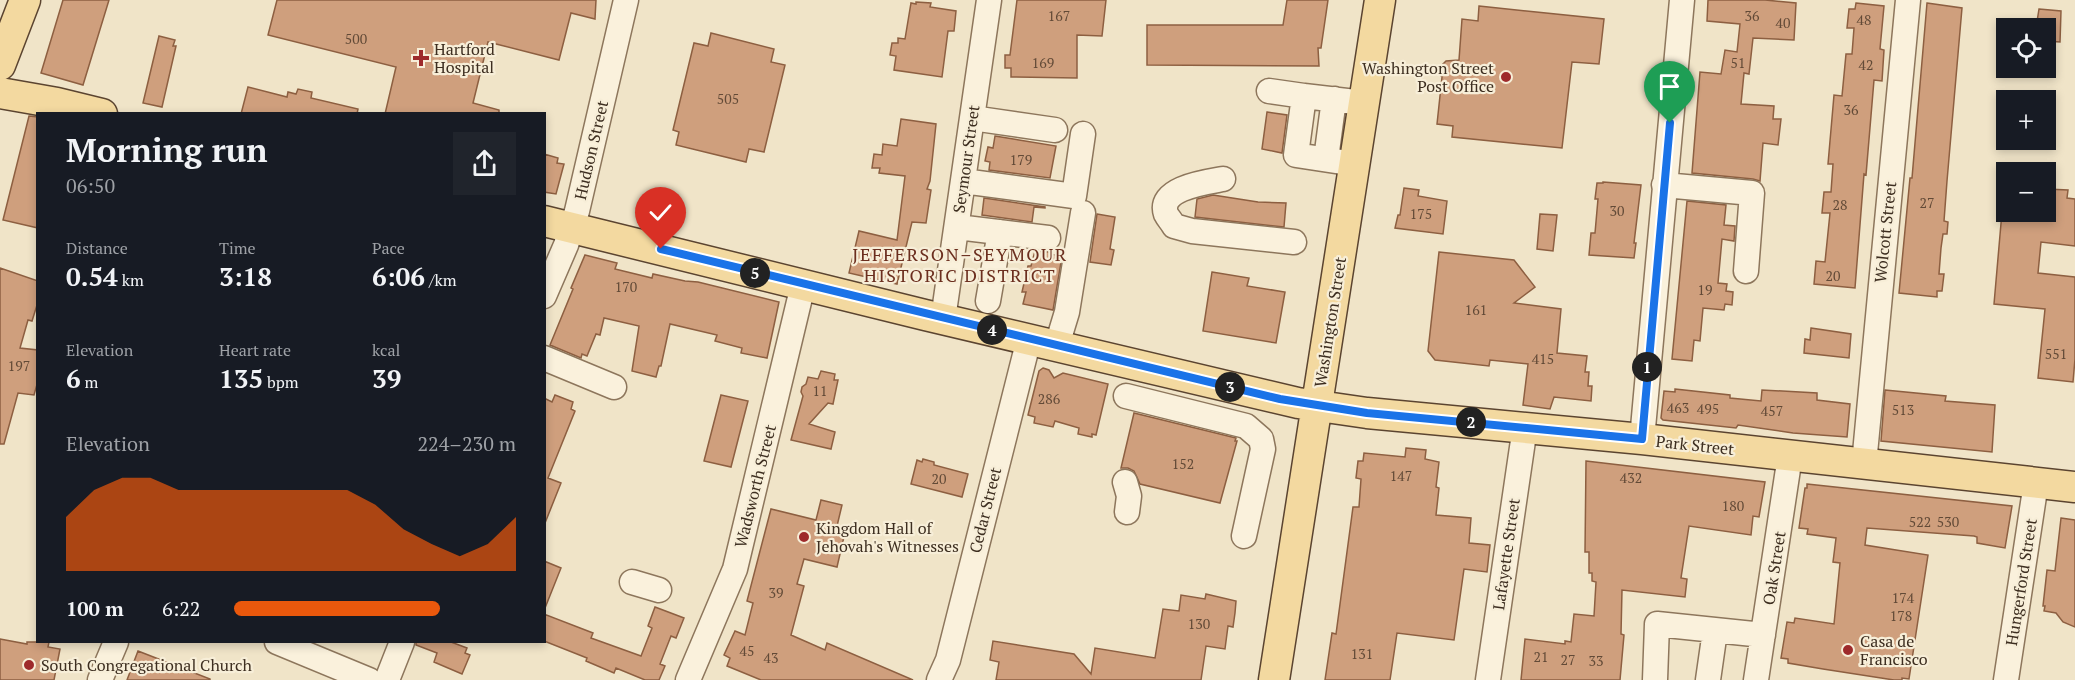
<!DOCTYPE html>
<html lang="en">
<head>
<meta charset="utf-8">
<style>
	:root { --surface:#171b24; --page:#20242c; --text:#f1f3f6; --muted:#9ea1a6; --accent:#ea580c }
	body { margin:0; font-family:"PT Serif",serif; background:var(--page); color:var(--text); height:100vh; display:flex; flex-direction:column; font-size:22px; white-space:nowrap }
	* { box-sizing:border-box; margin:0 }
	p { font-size:20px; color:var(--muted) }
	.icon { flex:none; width:33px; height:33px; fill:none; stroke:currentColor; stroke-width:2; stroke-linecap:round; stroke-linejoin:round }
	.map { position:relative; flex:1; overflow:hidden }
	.details { position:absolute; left:36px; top:112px; width:510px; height:531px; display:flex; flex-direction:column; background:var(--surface); border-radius:0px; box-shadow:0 3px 9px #0003 }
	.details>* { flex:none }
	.fabs { position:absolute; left:1996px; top:18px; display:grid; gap:12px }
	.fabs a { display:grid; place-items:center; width:60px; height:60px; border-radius:0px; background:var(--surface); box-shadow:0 3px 9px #0003; font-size:30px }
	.pin { position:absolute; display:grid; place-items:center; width:51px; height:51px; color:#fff; margin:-62px -26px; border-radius:50% 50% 50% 0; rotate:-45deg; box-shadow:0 0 6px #0007 }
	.pin .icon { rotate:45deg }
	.km { position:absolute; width:30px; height:30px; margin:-15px; border-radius:50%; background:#222; color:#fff; font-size:16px; line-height:30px; text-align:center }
	.round { display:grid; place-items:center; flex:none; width:63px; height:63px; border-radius:0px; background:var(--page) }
	.head { display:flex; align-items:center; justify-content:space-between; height:102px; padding:0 30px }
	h1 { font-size:33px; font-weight:700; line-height:45px }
	.figures { display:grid; grid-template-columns:repeat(3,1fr); gap:9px; height:102px; padding:6px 30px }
	.figures div { display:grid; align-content:center }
	.figures b { font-size:26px; font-weight:700 }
	.figures small { font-size:16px; font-weight:400 }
	.figures p { font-size:16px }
	.chart { height:168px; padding:12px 30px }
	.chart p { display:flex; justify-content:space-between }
	.chart svg { width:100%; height:108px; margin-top:6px; fill:var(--accent); opacity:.7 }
	ul { padding:0 30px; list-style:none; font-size:20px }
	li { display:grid; grid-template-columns:96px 72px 1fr; align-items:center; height:45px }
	li i { height:15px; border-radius:8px; background:var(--accent) }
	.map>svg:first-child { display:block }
	.building { fill:#cf9f7d; stroke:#8d5f41; stroke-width:1.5 }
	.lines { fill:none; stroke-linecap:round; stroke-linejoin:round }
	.minor-casing { stroke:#8d765c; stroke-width:27 }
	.major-casing { stroke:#5b4430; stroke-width:33 }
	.minor { stroke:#faf1dc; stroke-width:24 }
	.major { stroke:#f3d9a0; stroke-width:30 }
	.route-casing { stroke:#fff; stroke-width:12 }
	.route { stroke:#1a73e8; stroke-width:8 }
	.poi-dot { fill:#9e2a2b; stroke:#f7eed8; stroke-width:2 }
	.labels { text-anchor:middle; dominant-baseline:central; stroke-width:4.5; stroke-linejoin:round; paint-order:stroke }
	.number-label { font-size:14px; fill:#624a37 }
	.poi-label { font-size:16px; fill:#3d2e20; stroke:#f7eed8; text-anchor:start }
	.street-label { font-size:16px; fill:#3d2e20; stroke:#f7eed8 }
	.neighbourhood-label { font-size:18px; letter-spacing:1.5px; fill:#6b2e1e; stroke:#f7eed8 }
</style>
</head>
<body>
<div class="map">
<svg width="2075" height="680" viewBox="0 0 2075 680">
	<rect width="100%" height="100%" fill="#f0e4c8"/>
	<path class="building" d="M63,0H109L83,85L41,73Z
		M277,0H596L595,19L571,13L559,60L488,42L473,103L499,110V114H385L396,67L268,35Z
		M1017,0H1106L1102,36L1077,35V78L1011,77V68H1005V55H1010Z
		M1287,0H1328L1321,48H1318L1319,66L1147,65V25H1283Z
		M1708,0H1765L1796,3L1794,40L1753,38L1749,74L1744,73L1741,104L1774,106L1773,119H1781L1778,145L1763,143L1760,181L1753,179L1692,173L1700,72L1721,74L1725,50L1737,52L1740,24L1707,21Z
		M916,2L931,3L930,7L956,11L954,31H948L942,77L894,70L896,56L890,55L892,43H898V38L905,39L911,3L916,4Z
		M1856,3L1884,6L1880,49L1884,50L1882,81L1874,80L1866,175L1864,174L1855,288L1814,284L1816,261L1825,262L1830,213H1822L1824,192H1831L1833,164H1828L1834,95L1842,96L1846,54H1852L1854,28H1847L1849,9H1855Z
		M1927,3L1962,8L1947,181L1944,221L1948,222L1947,234H1943L1941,248L1939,274H1944L1942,291H1937V297L1899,293L1910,178H1912Z
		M1479,6L1604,19L1599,64L1572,62L1562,148L1452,137L1453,126L1437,124L1442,77L1439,73L1440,67L1446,61L1459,60L1462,19L1478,21Z
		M2039,9L2061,11L2060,42L2046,41V28H2036Z
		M711,33L774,49L771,62L785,65L764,152L749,149L746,162L676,145L679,132L673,130L694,43L708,46Z
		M159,36L175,40L173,46H176L162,107L143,103Z
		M248,87L287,97L288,92L296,94L298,89L312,92L311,98L358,109L357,114H241Z
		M1267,112L1287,115L1282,153L1262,149Z
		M29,116L38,117V228L3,220Z
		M901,119L936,124L930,181L927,189L931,190L926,223L912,222L897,284L849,273L859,231L897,240L905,176L879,173L880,168H872L874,154L882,155L883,144L897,146Z
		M995,136L1056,146L1050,178L989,170L990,162L985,161L988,147L993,148Z
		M544,154L558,158L557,163L564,164L556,194L544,192Z
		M1603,182L1641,185L1634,243H1636L1634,258L1589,255L1591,233H1595L1598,199H1595L1597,183H1603Z
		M1404,188L1419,190L1418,196L1447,201L1443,234L1395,228L1398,215H1400Z
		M2046,189L2068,190L2067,198L2075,199V246L2041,242L2038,273L2075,277V359L2073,382L2038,378L2045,309L1994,304L2002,212H2046Z
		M1213,195L1258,202L1286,203L1284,227L1195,217L1197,199Z
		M984,198L1045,207V208L1034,207L1032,222L989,216L982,215Z
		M1687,201L1726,205L1724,225L1735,226L1734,241L1722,239L1718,283L1727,284L1726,291L1733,292L1732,305L1725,304L1724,310L1703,308L1700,341L1694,340L1692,361L1672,359Z
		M1097,214L1115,217L1110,249L1114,250L1111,265L1090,262Z
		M1540,214L1557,215L1553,251L1537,249Z
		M1035,251L1050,252V254L1060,256L1061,262L1053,310L1023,304L1026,292H1022L1028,266H1031Z
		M1439,252L1514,260L1535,287L1514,303L1561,309L1557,353L1587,356L1585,372H1589L1588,386H1592L1591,401L1554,397L1550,409L1523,405L1528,364L1490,360L1489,366L1435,360L1428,351Z
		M585,255L617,263L615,269L652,278L653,274L685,281L698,282L779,302L767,358L741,353L742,348L715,341L717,335L670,324L661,366H659L656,377L632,371L639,326L604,318L600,335L596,334L587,356L582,354L581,358L550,345L573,289L571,288Z
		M0,268L38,281V302L32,321L28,320L20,348L38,350V381L34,395L18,393L4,444H0Z
		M1212,272L1249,278L1247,286L1285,292L1276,343L1203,331Z
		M1811,328L1851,334L1849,358L1804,353L1805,339L1810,340Z
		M1043,368L1049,370L1054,378L1063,373L1108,384L1096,435L1092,434V437L1078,434L1079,428L1055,421L1053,427L1034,423L1035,417L1028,415L1039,371Z
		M821,371L835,374L834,380H838L833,404L828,403L809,424L835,432L831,449L791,440L803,396L801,392L802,387L806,384L808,377L818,379Z
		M1675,389L1730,395V398L1761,401L1762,390L1817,393V400L1850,404L1847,437L1793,433L1738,425L1736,428L1663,420L1661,418L1664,391L1675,392Z
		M1885,390L1946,396L1945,401L1995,405L1992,452L1881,441Z
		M555,395L573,402L571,409L575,411L548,478L561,483L545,523L544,398L552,402Z
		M721,395L748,401L731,467L704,461Z
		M1134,413L1236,438L1235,441H1237L1220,503L1140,484L1134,471L1128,468H1121Z
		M1406,448L1426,450L1425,459L1439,462L1436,487L1439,488L1436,515L1471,518L1469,543L1490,545L1487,572L1464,569L1454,640L1397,633L1390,680H1325L1332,633L1336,634L1353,507H1359L1361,479L1356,478L1358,461H1363L1364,453L1405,457Z
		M923,459L934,462V465L968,474L962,497L911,484L917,460L922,462Z
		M1586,461L1765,482L1759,517L1753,516L1751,535L1689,526L1681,578L1687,579L1685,597L1622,590L1621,634L1624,635L1620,680H1521L1525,639L1565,644V641L1571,642L1574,614L1594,616L1596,582L1592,581V573H1589V552H1585Z
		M1807,484L2012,506L2005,548L1977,543V537L1974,536L1867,528L1865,545L1928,555L1909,679L1902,678V680H1894L1823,669L1788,663V659L1781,658L1787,622L1794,623L1795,618L1834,624L1840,563L1833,562L1836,538L1807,534L1808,529L1799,528L1805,488H1807Z
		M821,500L842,505L837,526L846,528L837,567L804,559L797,584L804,586L791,635L825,650L827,643L913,680H761L727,666L730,658L724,655L735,631L745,635L753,603L747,601L771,509L816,520Z
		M2061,518L2075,520V627L2063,622L2056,613L2044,611L2045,606H2043L2047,570L2055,571Z
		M544,561L561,568L545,608H544Z
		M1206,594L1236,601L1235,613L1233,627L1228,626L1225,649L1206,646L1201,680H996L999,662L990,660L993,641L1074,654L1091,674L1095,648L1155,658L1163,609L1179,611L1181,595L1205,599Z
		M655,607L684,618L676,638L671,636L660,664L665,666L659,680H645L616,668L614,673L586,661L587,658L544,641V614L593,633L591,638L641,656L652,628L648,626Z
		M0,639L27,644V642H49L48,647L60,649L54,680H0Z
		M416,642H451L467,648L465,653L470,655L462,674L434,662L437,653L416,645Z
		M138,651L210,679V680H127Z"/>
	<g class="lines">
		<g class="minor-casing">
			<path id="minor" d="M1269,91L1304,96
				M972,118L1055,130
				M1326,159L1334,99
				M1355,164L1296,155L1304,96L1364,103
				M1223,179C1207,182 1157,188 1166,214C1168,218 1172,222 1174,226L1192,231L1294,242
				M963,181L1074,196L1083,134
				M1664,185L1752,193L1746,271
				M957,227L1048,238
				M544,296L566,245L577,211L626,0
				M988,301L1000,232
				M943,319L989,0
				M1057,345L1067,312L1083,213
				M544,358L614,387
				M1126,396L1246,426L1261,439L1263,449L1244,536
				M1642,439L1682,0
				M1864,464L1908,0
				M1125,482L1129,496L1127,512
				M632,582L659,590
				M277,642L369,680
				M100,680L116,642
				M387,680L402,642
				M688,680L735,569L803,285
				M939,680L948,660L1029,339
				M1488,680L1525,427
				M1655,680L1657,624L1763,635
				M1708,680L1715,631
				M1756,680L1790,456
				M2006,680L2036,483"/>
		</g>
		<g class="major-casing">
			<path id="major" d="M0,65L25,0
				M0,93L57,103L102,114
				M544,221L925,315L1298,403L1367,413L1642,439L2075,487
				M1274,680L1380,0"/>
		</g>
		<use href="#minor" class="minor"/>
		<use href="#major" class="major"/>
	</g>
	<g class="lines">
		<g class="route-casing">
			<path id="route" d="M661,249L1280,399L1367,413L1642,439L1670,123"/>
		</g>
		<use href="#route" class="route"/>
	</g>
	<g class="poi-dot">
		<path d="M418 49h6v6h6v6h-6v6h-6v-6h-6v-6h6z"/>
		<circle cx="1506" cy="77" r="6"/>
		<circle cx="804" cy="537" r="6"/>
		<circle cx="1848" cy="650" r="6"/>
		<circle cx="29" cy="665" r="6"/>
	</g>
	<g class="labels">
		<g class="number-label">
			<text x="1059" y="15">167</text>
			<text x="1752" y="15">36</text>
			<text x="1864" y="19">48</text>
			<text x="1783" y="22">40</text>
			<text x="356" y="38">500</text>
			<text x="1043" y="62">169</text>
			<text x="1738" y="62">51</text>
			<text x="1866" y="64">42</text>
			<text x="728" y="98">505</text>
			<text x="1851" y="109">36</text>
			<text x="1021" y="159">179</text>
			<text x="1927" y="202">27</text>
			<text x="1840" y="204">28</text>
			<text x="1617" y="210">30</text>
			<text x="1421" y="213">175</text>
			<text x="1833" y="275">20</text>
			<text x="626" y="286">170</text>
			<text x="1705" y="289">19</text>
			<text x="1476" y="309">161</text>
			<text x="2056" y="353">551</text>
			<text x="1543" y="358">415</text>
			<text x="19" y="365">197</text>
			<text x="820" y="390">11</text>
			<text x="1049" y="398">286</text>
			<text x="1678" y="407">463</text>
			<text x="1708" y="408">495</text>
			<text x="1903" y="409">513</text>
			<text x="1772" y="410">457</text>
			<text x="1183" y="463">152</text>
			<text x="1401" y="475">147</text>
			<text x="1631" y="477">432</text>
			<text x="939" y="478">20</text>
			<text x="1733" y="505">180</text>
			<text x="1920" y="521">522</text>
			<text x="1948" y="521">530</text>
			<text x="776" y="592">39</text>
			<text x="1903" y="597">174</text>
			<text x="1901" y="615">178</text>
			<text x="1199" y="623">130</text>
			<text x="747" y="650">45</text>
			<text x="1362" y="653">131</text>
			<text x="1541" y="656">21</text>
			<text x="771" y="657">43</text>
			<text x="1568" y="659">27</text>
			<text x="1596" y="660">33</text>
		</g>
		<g class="poi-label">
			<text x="434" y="49">Hartford<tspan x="434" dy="18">Hospital</tspan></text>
			<text x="1494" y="68" text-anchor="end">Washington Street<tspan x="1494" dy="18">Post Office</tspan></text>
			<text x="816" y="528">Kingdom Hall of<tspan x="816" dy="18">Jehovah's Witnesses</tspan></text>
			<text x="1860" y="641">Casa de<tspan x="1860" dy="18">Francisco</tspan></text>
			<text x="41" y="665">South Congregational Church</text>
		</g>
		<g class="street-label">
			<text transform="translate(591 150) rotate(-77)">Hudson Street</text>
			<text transform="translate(966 159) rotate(-82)">Seymour Street</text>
			<text transform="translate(1885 232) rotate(-84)">Wolcott Street</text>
			<text transform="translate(1330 322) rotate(-81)">Washington Street</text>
			<text transform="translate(1695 445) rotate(6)">Park Street</text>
			<text transform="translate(755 486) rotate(-76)">Wadsworth Street</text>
			<text transform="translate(985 510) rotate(-76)">Cedar Street</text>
			<text transform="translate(1506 554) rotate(-82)">Lafayette Street</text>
			<text transform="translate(1774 568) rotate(-81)">Oak Street</text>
			<text transform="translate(2021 582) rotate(-81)">Hungerford Street</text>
		</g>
		<g class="neighbourhood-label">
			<text x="960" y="254">JEFFERSON–SEYMOUR<tspan x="960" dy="21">HISTORIC DISTRICT</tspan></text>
		</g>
	</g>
</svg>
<div class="fabs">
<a><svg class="icon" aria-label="locate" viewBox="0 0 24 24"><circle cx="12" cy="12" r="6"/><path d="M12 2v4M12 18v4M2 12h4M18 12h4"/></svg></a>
<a>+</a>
<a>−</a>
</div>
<div class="pin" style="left:1670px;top:123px;background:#1e9e55"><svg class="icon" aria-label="arrive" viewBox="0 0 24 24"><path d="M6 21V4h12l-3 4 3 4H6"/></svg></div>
<div class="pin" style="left:661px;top:249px;background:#d93025"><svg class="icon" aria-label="check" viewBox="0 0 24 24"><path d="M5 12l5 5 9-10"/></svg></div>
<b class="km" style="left:1647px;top:367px">1</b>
<b class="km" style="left:1471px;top:422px">2</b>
<b class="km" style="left:1230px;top:387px">3</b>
<b class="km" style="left:992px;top:330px">4</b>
<b class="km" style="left:755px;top:273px">5</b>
<section class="details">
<div class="head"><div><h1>Morning run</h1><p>06:50</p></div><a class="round"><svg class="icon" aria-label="share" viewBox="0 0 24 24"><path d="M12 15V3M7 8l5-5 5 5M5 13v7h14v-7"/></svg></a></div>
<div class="figures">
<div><p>Distance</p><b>0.54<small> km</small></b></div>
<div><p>Time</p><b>3:18</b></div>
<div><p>Pace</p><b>6:06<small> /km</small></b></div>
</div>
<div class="figures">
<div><p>Elevation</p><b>6<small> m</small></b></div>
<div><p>Heart rate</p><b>135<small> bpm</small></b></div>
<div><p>kcal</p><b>39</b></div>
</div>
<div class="chart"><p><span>Elevation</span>224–230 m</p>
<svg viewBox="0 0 160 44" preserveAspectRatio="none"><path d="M0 44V22L10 11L20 6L30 6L40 11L50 11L60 11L70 11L80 11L90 11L100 11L110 17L120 27L130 33L140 38L150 33L160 22V44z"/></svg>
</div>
<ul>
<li><b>100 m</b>6:22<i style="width:73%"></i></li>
</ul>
</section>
</div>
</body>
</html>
